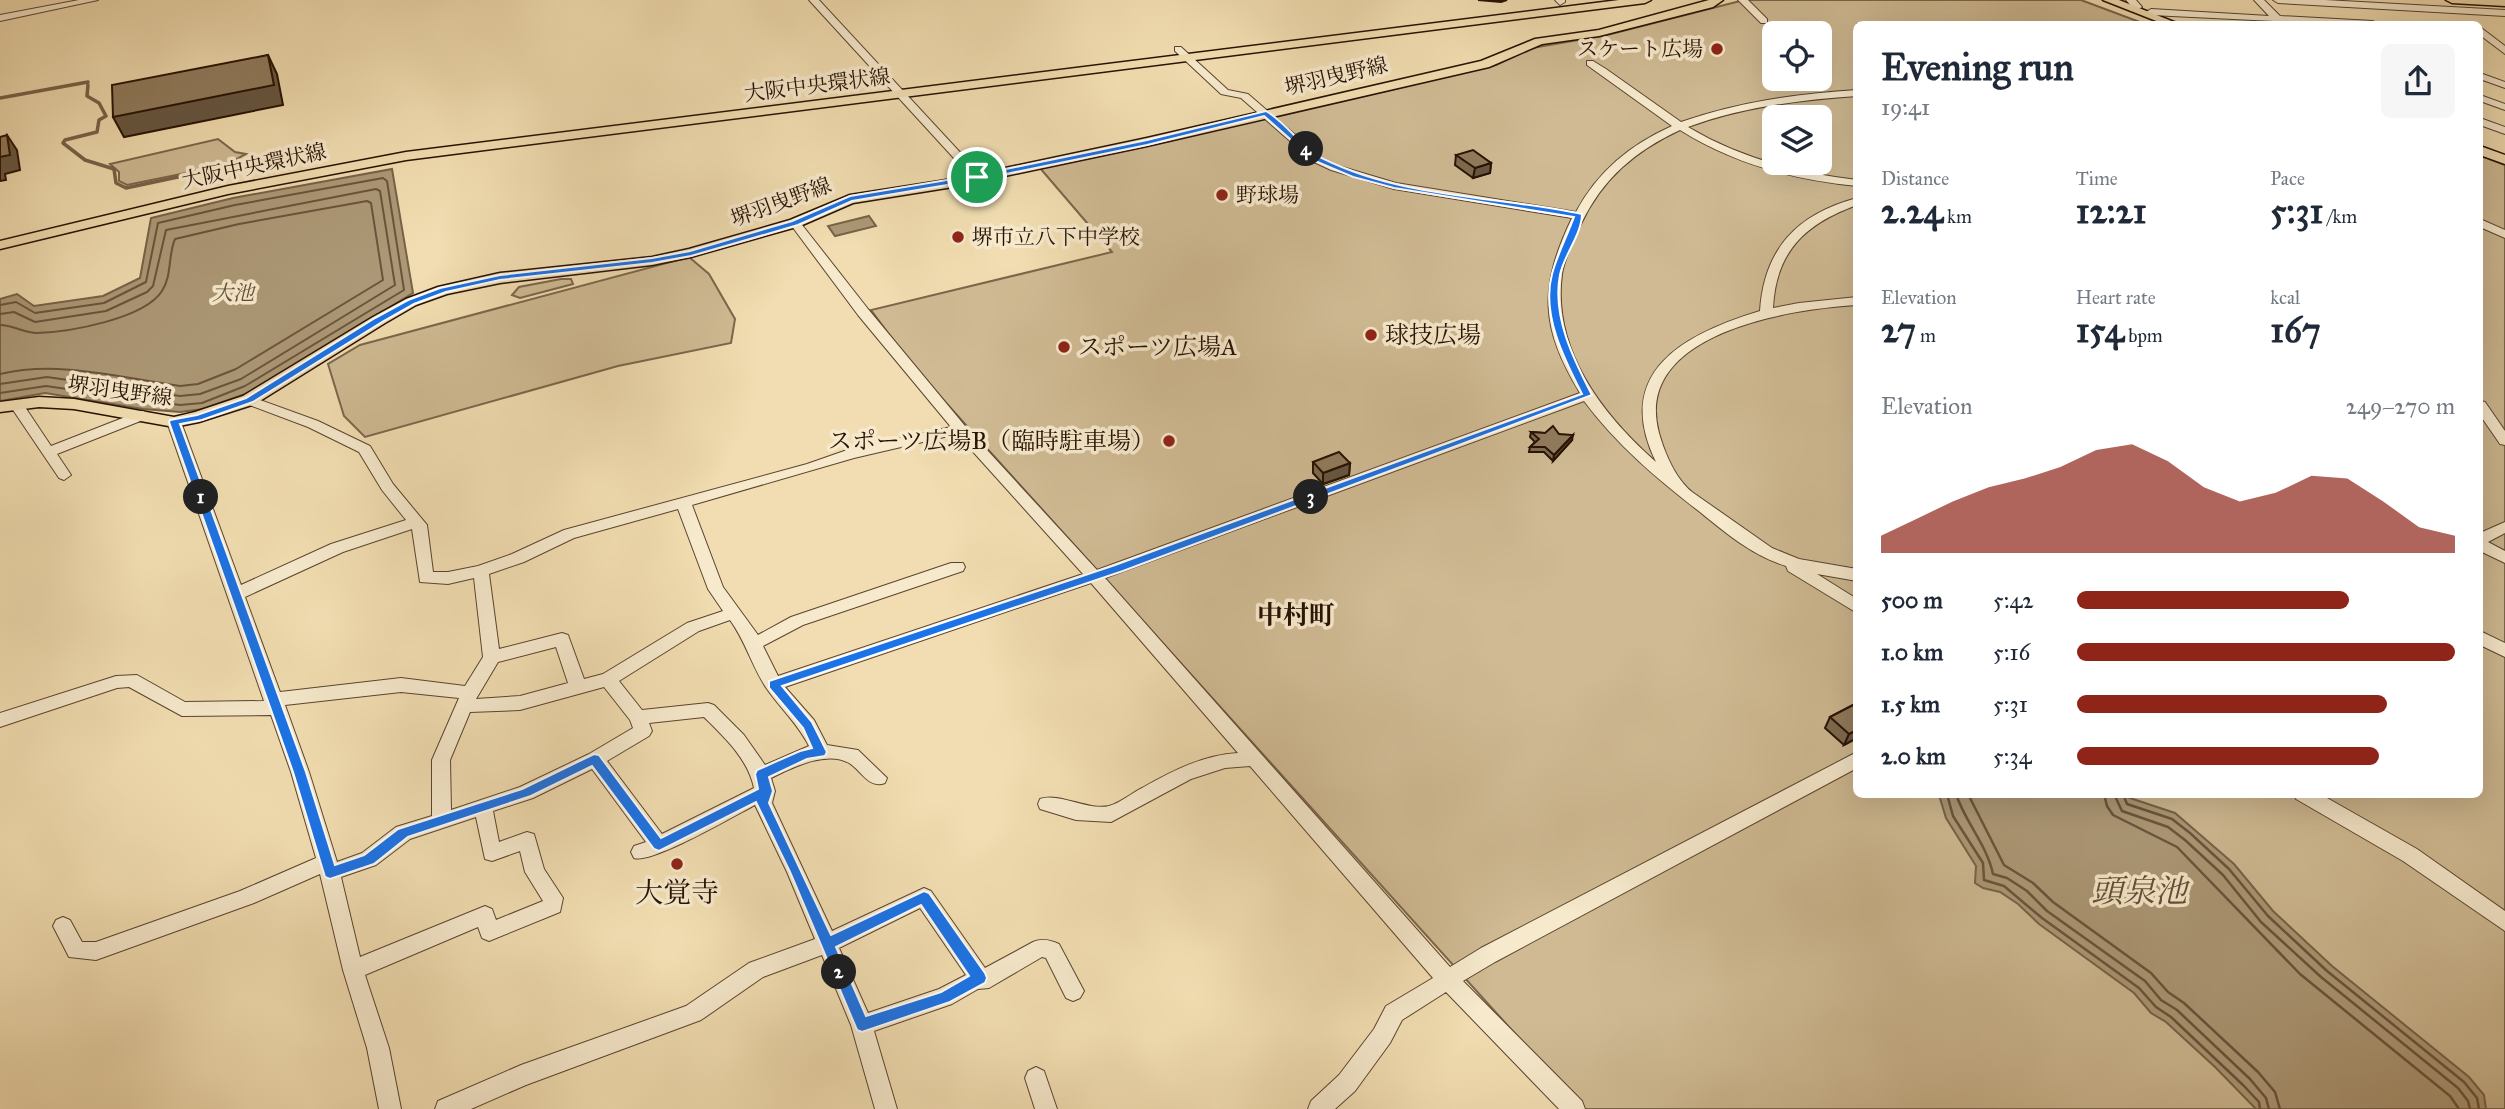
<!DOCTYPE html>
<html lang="en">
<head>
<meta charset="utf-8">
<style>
	:root { --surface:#fff; --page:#f6f6f7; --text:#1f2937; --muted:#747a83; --accent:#8f2418 }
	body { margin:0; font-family:"IM FELL Great Primer","Noto Serif JP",serif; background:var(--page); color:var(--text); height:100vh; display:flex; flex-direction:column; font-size:26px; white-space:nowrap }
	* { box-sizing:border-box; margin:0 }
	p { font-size:23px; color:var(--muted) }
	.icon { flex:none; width:38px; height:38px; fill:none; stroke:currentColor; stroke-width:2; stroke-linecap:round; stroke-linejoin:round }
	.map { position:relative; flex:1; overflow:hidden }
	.sheet { position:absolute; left:1853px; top:21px; width:630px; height:777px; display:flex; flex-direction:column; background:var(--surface); border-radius:10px; box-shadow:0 7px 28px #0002 }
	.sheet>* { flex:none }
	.controls { position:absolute; left:1762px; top:21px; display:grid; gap:14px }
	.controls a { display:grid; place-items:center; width:70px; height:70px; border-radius:10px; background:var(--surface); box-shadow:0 7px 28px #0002; font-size:35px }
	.pin { position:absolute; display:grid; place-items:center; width:60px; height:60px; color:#fff; margin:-30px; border:4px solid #fff; border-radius:50%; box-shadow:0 2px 7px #0007 }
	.km { position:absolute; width:35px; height:35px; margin:-18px; border-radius:50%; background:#222; color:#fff; font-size:19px; line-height:35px; text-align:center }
	.round { display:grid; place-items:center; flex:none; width:74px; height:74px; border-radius:10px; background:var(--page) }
	.headline { display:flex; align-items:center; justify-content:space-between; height:119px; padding:0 28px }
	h1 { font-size:38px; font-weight:800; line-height:52px }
	.stats { display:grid; grid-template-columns:repeat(3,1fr); gap:10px; height:119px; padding:7px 28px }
	.stats div { display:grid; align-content:center }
	.stats b { font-size:35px; font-weight:800 }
	.stats small { font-size:19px; font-weight:400 }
	.stats p { font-size:19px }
	.chart { height:196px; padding:14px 28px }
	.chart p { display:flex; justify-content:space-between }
	.chart svg { width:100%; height:126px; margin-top:7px; fill:var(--accent); opacity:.7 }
	ul { padding:0 28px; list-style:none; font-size:23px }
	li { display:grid; grid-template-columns:112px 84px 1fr; align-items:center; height:52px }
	li i { height:18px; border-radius:9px; background:var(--accent) }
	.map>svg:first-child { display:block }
	.green { fill:#cfba93; stroke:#7b664b; stroke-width:2; fill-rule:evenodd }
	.water { fill:#ac9876; stroke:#776248; stroke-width:2 }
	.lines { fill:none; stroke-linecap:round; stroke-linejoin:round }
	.shore-far1 { stroke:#6a543c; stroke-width:2 }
	.shore { stroke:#6a543c; stroke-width:2.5 }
	.stream { stroke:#776248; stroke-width:3.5 }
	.minor-casing { stroke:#5a442e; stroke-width:2 }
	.major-casing { stroke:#271103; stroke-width:3 }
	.minor { fill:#f6e9cc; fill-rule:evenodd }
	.major { fill:#f1ddb1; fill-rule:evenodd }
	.wall { fill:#7c6a50; stroke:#271103; stroke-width:2 }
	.shaded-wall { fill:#655641; stroke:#271103; stroke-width:2 }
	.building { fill:#907b5d; stroke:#271103; stroke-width:2 }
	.route { fill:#1a73e8; stroke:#fff; stroke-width:2; fill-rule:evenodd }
	.poi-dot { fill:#8f2418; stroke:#f6e9cc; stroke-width:2.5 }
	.labels { text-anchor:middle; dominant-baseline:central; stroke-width:7; stroke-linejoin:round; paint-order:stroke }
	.far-poi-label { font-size:21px; fill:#271103; stroke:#f6e9cc; text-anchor:start }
	.far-street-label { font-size:21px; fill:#271103; stroke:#f6e9cc }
	.far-water-label { font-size:21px; font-style:italic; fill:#634e37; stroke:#f6e9cc }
	.poi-label { font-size:24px; fill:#271103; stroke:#f6e9cc; text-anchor:start }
	.neighbourhood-label { font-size:26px; font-weight:bold; fill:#271103; stroke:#f6e9cc }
	.near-poi-label { font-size:28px; fill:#271103; stroke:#f6e9cc }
	.near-water-label { font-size:32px; font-style:italic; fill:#634e37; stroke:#f6e9cc }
</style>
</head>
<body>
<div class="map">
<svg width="2505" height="1109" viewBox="0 0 2505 1109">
	<rect width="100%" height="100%" fill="#f1ddb1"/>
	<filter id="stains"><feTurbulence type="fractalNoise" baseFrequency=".00286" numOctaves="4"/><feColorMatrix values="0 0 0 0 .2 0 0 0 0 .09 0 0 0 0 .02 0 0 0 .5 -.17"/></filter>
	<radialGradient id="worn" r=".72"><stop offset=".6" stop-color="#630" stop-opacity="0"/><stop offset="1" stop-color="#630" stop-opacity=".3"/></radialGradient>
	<path class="green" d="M1744,0H2081L2145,24H1857V794H2480V155L2505,165V1109H1583L911,364L871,310L1112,252L1040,168L1364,96L1496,65L1532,48L1607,35ZM1774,33H1820V79H1774ZM1774,117H1820V163H1774Z
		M218,139L235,152L246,154L233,161L235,170L225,165L127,185L119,181V172L110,164Z
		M689,257L709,274L735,319L731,343L618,366L365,437L344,416L328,364L360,345Z
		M561,279H571L573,284L520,298L512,295L519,287Z"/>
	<path class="water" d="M392,169L413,293L248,393L203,409L180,412L143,409L45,393L0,401V299L17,294L34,306L103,296L140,278L151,218L233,198Z
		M869,216L876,226L835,236L828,226Z
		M1939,795H2121L2175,813L2234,864L2273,911L2332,966L2469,1077L2484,1095L2486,1109H2256L2215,1067L2166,1022L2151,1013L2134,993L2039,924L2018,904L2000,892L1983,888L1975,883L1976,866L1946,818Z"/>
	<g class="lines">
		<path class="shore-far1" d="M0,305L16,302L35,313L104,303L146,282L158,223L235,205L383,178L387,181L404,290L245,386L202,403L180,405L46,386L0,393
			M0,314L14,312L35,322L106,311L147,292L153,286L166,230L376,189L380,191L395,285L241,379L200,394L180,396L47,377L0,384
			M0,325C13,325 24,333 37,333C69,332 144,319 162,291C172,276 168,255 175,239L239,224L367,201L371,203L383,280L236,369L198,384L180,386C121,378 59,360 0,374"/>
		<path class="shore" d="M1947,794L1953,816L1983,863L1984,880L2004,886L2042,918L2139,988L2156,1007L2171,1017L2243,1085L2259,1102L2260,1109
			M1956,794C1965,822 1987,845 1993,874L2007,878L2027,891L2047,911L2145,981L2161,1000L2177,1010L2250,1079L2266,1098L2269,1109
			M1968,794L2004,865L2033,883L2053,902L2151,973L2168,992L2184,1003L2258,1072L2275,1092L2280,1109
			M2104,794L2107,806L2113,815L2177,847L2300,974L2450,1096L2459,1109
			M2114,794L2122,811L2168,827L2185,840L2223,875L2261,922L2321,977L2458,1088L2468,1101L2470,1109
			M2123,794L2127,804L2172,819L2190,833L2229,869L2268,916L2327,971L2464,1082L2477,1098L2479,1109"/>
		<path class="stream" d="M88,85L87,96L99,103L106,116L99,120L97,132L65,140L63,143L85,160L114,169L116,183L126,188L225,167L227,171
			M0,98L88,82"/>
		<g class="minor-casing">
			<path id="minor" d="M79,0H98L0,21V15Z
				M809,0H819L981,175V179H973Z
				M1555,0H1565V2L1560,5Z
				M1738,0H1748L1767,19V23H1761Z
				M2126,0H2136L2142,7L2136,11H2130L2131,6Z
				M2254,0H2264L2280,16L2373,21L2378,24H2279L2274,21L2151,15L2146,12L2151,9L2269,16Z
				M2273,0H2325L2505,10V16L2278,3Z
				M2480,27L2505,46V54L2480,35Z
				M1175,47H1181L1228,90L1248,94L1322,158L1339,166L1396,183L1576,212C1598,171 1630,145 1672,126L1587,65V61H1593L1606,69L1681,122C1738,102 1796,94 1857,90V96C1799,100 1743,107 1688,127C1740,158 1797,173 1857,180V186C1794,180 1734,164 1680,130C1635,151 1602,179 1581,224C1574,240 1565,256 1562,274C1552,350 1602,414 1656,462C1612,372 1684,334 1760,311C1764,249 1797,214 1857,198V205C1805,224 1776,251 1773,308L1799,303L1857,297V305C1790,309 1632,333 1659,433C1665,454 1676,479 1692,492L1772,548L1799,559L1857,569V581L1817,574L1857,599V613L1788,571L1786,566C1753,556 1727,534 1700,512C1657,479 1617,445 1584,401L1105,578L1450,967L1481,948L1857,752V768L1495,962L1463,981L1582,1101L1585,1109H1559L1446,992L1402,1020L1390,1043L1355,1091L1335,1109H1308L1311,1101L1339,1075L1374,1029L1386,1006L1433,978L1250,766L1225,768L1191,779L1111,822L1076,820L1040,809L1038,804L1040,799C1059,792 1088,811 1109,806C1120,803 1132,793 1142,788C1172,771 1203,755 1238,753L1091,583L785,687L814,720L827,745L858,750L887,778L885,783C868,789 861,770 849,763C826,750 792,768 771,778L775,791L772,803L832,931L924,888L931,891L985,968L1033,942C1042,938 1050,940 1059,944L1084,991L1080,998L1073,1001L1066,998L1046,958L1042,957L989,988L978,989L952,1004L874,1031L897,1109H875L851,1025L822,955L763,977L701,1020L526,1085L471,1109H435L438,1101L521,1065L686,1006L749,963L815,939L787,872L755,805C734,816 652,864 634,858L631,852L634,846L646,842L592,769L533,798L493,811L499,842L527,832L534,834L544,869L563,898L560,912L489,941L482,938L478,927L365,975L389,1048L401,1109H379L367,1048L343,970L320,874L254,903L96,960L69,957L53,926L56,920L63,917L70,920L82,942H96L240,891L316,858L291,772L271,715L182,716L129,687L117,688L0,727V713L116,676L137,675L185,702L264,701L167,422L169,419H179L181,422L241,585L331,544L406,520L382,490L359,452L308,427L244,403L242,400L244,397L249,396L318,421L370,446L393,484L427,525L433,572H448L478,566L512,554L564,530L807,464L850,449L951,427L858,315L791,225L789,223L795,219L799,221L868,309L965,426L1097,570L1580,393C1540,327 1539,287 1572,218L1394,189L1331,170L1314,162L1241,98L1221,94L1175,51ZM957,434L1083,574L778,676L763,646L803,625L963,571L965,567L963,563H951L791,617L758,635L723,587L692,505L854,458ZM678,509L708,589L723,611L687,623L603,674L584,679L568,635L562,633L499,649L489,574L524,562L574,538ZM412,529L420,582L448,584L474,578L483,657L465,686L401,678L280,692L245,597L343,552ZM730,620C746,642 752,667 767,689C781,709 798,724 809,746L765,765L744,735L714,705L708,703L642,710L619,681L699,631ZM556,647L568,683L520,696L476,699L498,662ZM604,687L630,720L633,728L589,754L520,787L451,810L450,760L470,712L520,710ZM401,692L459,698L432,760V816L396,827L362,853L337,862L309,772L285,705ZM704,717C725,738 748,759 754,788L662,834L607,761L649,736L652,731L649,723ZM476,817L485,859L492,861L520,851L525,872L543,901L496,920L492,909L485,906L360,957L341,877L376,865L410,839ZM920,908L966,975L939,989L868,1013L839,948Z
				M2480,73L2505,82V88L2480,79Z
				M2480,95L2505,104V110L2480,101Z
				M2480,118L2505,127V134L2480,125Z
				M2480,219L2505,230V238L2480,227Z
				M16,400L21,401L51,446L138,412L143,411L150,415L148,418L57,454L71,475L64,480L59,478L9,404Z
				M2480,401L2485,402L2505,431V445L2500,444L2480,415Z
				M2505,522V533L2488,542L2505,551V563L2480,551V533Z
				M2480,631L2505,643V657L2480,645Z
				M2294,794H2320L2417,849L2505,911V931L2403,861L2296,799Z
				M1036,1067L1044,1071L1057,1109H1035L1025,1078L1028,1071Z"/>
		</g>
		<g class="major-casing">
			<path id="major" d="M1619,0H1651L1645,3L406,160L228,194L0,249V241L228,186L406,152Z
				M1709,0H1723L1713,7L1599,36L1542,44L1489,67L1147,146L953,187L853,203L800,226L691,257L652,265L500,283L447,294L416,305L385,323L255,404L199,422L174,427L74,409L39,407L0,412V402L39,397L74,399L174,417L195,412L243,396L373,317L406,299L438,287L500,273L652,257L689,249L790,220L850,195L953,179L1147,138L1481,61L1535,39L1599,30Z
				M2103,0H2119L2179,24H2164Z
				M2446,0H2505V6L2452,3Z
				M2480,146L2505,155V164L2480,155Z"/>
		</g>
		<use href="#minor" class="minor"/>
		<use href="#major" class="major"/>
	</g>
	<path class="wall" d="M1478,0H1507L1501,2Z
		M1456,155L1491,163L1490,173L1473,178L1455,165Z
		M1531,432L1559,434L1572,440L1553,461L1544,452H1529L1530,447L1535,442L1530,437Z
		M1313,462L1350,463L1349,475L1323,484L1313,473Z
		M1857,703V738L1844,745L1825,728L1830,717Z"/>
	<path class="shaded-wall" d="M268,55L277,74L283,105L124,137L113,117Z
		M7,135L17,150L20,170L5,174L6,180L0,181V157Z
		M1491,163L1490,173L1473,178L1475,168Z
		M1573,435L1572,440L1553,461L1554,455Z
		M1350,463L1349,475L1323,484V473Z
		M1857,730V738L1844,745L1849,734Z"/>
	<path class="building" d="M268,55L274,85L113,117L112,85Z
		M7,135L10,155L0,157V137Z
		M1473,150L1491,163L1475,168L1456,155Z
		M1553,426L1559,434L1573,435L1554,455L1545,447H1530L1539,439L1531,432L1545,433Z
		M1339,452L1350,463L1323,473L1313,462Z
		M1857,703V730L1849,734L1830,717Z"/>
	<path class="route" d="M1266,111C1287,123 1302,149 1324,159C1403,198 1497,196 1582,214C1582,234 1564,255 1560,275C1552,317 1574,360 1592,395L1123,571L782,686L812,722L827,752L825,756L807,759L769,777L773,791L769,803L831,935L924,891L929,893L985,973L987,978L985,983L950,1002L862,1032L857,1030L790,872L756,802L659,851L654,849L592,766L531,796L408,837L374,864L330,879L325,877L293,772L169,422L170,420L197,415L246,398L375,318L408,300L440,288L500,275L652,258L690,251L792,221L850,196L977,175L1147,140ZM1264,116L1315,161L1353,177L1394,188L1574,217C1567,236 1557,255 1552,274C1541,314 1564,359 1582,394L1115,565L769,681V688L803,728L812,748L800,751L757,770L755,774L758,789L661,838L599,755L594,754L522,789L398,829L364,855L335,865L306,772L180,424L202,420L253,402L382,322L414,304L446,292L500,280L652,263L691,256L798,225L852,201L977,180L1147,145ZM921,905L969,976L941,992L866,1016L836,947Z"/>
	<g class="poi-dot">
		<circle cx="1717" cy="49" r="7"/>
		<circle cx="1222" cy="195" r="7"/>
		<circle cx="958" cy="237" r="7"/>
		<circle cx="1371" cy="335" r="7"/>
		<circle cx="1064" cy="347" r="7"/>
		<circle cx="1169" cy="441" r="7"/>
		<circle cx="677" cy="864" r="7"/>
	</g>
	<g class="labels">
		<g class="far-poi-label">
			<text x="1703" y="49" text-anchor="end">スケート広場</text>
			<text x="1236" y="195">野球場</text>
			<text x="972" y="237">堺市立八下中学校</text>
		</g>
		<g class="far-street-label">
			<text transform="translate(1336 76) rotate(-13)">堺羽曳野線</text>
			<text transform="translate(817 85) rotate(-7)">大阪中央環状線</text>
			<text transform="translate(254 166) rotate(-12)">大阪中央環状線</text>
			<text transform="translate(781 202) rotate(-20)">堺羽曳野線</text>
			<text transform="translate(120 391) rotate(8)">堺羽曳野線</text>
		</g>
		<g class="far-water-label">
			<text x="233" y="293">大池</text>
		</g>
		<g class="poi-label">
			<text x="1385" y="335">球技広場</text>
			<text x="1078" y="347">スポーツ広場A</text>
			<text x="1155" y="441" text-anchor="end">スポーツ広場B（臨時駐車場）</text>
		</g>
		<g class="neighbourhood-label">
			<text x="1296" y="615">中村町</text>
		</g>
		<g class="near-poi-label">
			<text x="677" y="892">大覚寺</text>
		</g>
		<g class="near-water-label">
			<text x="2139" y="891">頭泉池</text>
		</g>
	</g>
	<rect width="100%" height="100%" filter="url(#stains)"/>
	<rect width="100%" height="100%" fill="url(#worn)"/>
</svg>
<div class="controls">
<a><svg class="icon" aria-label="locate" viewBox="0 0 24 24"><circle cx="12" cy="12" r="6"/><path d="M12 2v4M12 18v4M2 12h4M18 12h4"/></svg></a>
<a><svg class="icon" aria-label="layers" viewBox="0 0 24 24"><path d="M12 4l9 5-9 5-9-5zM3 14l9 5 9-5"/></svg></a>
</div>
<div class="pin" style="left:977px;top:177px;background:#1e9e55"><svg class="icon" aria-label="arrive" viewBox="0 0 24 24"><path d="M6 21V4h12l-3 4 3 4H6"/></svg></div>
<b class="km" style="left:201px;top:497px">1</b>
<b class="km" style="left:839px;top:972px">2</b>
<b class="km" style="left:1311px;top:497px">3</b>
<b class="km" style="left:1306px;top:149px">4</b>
<section class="sheet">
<div class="headline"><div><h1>Evening run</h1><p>19:41</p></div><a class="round"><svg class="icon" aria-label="share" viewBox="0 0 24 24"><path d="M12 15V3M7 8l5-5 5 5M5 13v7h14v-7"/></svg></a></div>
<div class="stats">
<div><p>Distance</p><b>2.24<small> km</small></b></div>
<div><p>Time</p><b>12:21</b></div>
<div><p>Pace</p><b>5:31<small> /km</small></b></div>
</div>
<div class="stats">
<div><p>Elevation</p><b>27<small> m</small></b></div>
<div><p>Heart rate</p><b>154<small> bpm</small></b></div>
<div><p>kcal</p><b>167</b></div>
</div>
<div class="chart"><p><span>Elevation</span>249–270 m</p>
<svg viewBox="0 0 160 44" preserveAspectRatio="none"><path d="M0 44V38L10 32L20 26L30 21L40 18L50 14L60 8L70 6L80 12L90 21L100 26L110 23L120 17L130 18L140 26L150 35L160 38V44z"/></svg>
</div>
<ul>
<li><b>500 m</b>5:42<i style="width:72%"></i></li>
<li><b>1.0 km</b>5:16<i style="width:100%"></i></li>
<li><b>1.5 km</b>5:31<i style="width:82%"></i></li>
<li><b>2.0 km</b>5:34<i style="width:80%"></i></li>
</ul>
</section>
</div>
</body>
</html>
